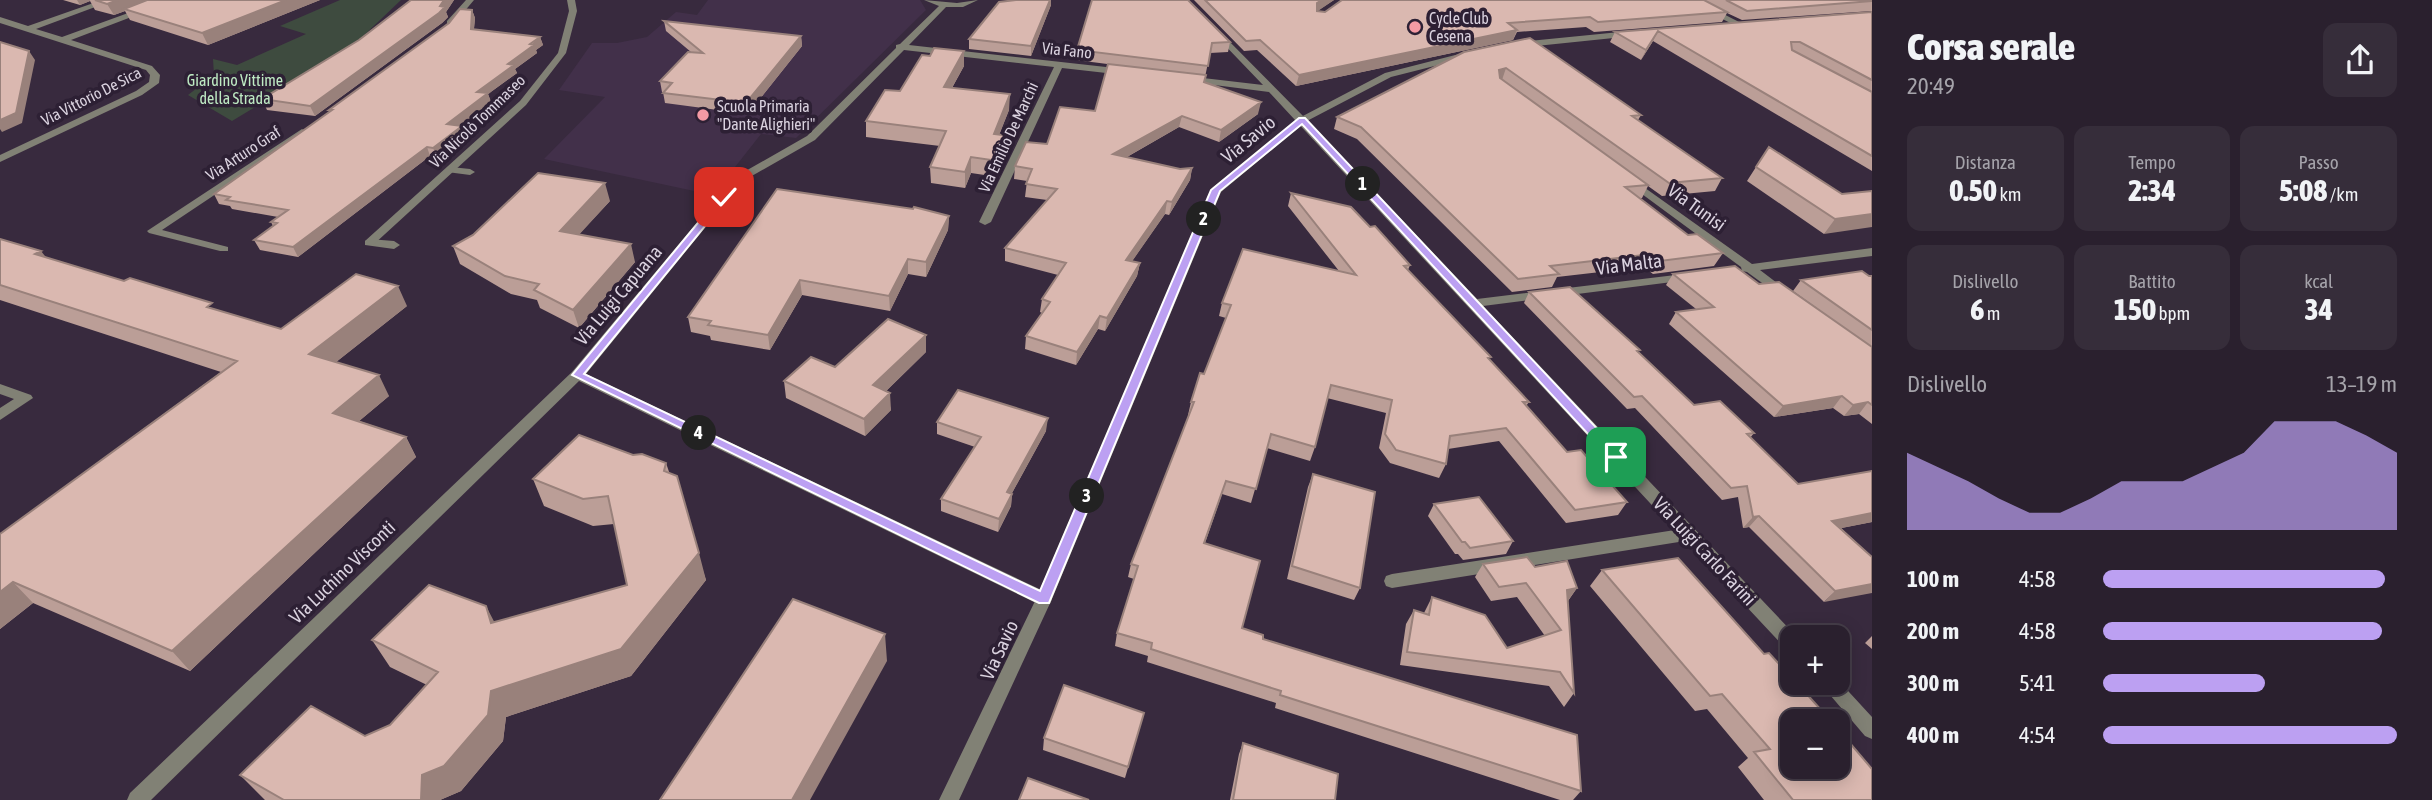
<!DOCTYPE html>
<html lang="it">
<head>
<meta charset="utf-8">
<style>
	:root { --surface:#2a202e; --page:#362d3a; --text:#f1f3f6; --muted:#a5a3aa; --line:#463e4a; --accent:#bca0f2 }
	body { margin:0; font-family:"Asap Condensed",sans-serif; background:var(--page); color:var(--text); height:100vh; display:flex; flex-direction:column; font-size:26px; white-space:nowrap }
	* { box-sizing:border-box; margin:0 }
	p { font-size:23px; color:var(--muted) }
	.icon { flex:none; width:38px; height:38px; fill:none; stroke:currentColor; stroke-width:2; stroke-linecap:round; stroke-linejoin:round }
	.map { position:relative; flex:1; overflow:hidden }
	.sheet { display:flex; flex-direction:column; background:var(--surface); width:560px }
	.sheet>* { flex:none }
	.buttons { position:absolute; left:1780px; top:625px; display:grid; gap:14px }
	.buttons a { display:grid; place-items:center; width:70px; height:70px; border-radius:14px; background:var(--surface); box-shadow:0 4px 18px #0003,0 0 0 2px var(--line); font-size:35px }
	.pin { position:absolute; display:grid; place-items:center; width:60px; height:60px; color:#fff; margin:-30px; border-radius:14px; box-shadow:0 4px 10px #0006 }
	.km { position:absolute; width:35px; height:35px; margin:-18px; border-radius:50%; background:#222; color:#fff; font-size:19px; line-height:35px; text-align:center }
	.round { display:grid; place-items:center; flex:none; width:74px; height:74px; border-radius:14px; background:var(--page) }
	.headline { display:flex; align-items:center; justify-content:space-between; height:119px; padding:0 35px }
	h1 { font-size:38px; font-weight:800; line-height:52px }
	.metrics { display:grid; grid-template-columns:repeat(3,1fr); gap:10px; height:119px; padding:7px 35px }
	.metrics div { display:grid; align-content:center; border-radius:14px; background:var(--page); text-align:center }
	.metrics b { font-size:30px; font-weight:800 }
	.metrics small { font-size:19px; font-weight:400 }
	.metrics p { font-size:19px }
	.chart { height:196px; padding:14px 35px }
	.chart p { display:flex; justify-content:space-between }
	.chart svg { width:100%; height:126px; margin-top:7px; fill:var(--accent); opacity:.7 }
	ul { padding:0 35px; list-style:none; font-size:23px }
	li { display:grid; grid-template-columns:112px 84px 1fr; align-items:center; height:52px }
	li i { height:18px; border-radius:9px; background:var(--accent) }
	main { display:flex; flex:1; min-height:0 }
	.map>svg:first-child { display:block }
	.built { fill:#42304a }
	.green { fill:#3e4b3f }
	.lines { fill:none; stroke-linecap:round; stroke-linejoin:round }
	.service { fill:#818175; fill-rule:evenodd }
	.minor { fill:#818175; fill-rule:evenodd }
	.tertiary { fill:#818175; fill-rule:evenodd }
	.wall { fill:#bb9e97 }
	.shaded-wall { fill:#99817b }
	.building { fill:#dab8b0; stroke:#99817b; stroke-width:2 }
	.route { fill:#bca0f2; stroke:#fff; stroke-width:2 }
	.poi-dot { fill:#f49aa4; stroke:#2d2034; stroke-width:2.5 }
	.labels { text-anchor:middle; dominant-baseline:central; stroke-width:7; stroke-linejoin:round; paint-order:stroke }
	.far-poi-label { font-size:16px; fill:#dad2df; stroke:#2d2034; text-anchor:start }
	.far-street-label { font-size:16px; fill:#dad2df; stroke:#2d2034 }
	.far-park-label { font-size:16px; fill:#beeac3; stroke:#2d2034 }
	.street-label { font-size:19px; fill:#dad2df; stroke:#2d2034 }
</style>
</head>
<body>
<main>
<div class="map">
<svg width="1872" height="800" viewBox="0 0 1872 800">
	<rect width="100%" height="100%" fill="#382a3e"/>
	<path class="built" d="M708,0H920L926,10L796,138L761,134L713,195L544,159L605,97L559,90L592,43H617L647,37L676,12L697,15Z"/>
	<path class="green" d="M340,0H401L358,41L311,73L232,121L188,95L214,75L213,59L237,65L306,34L280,26Z"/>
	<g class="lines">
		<path class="service" d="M451,167L470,169L475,172L470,175L447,172L446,170Z
			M369,239L394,241L400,245L394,249L365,245V241Z"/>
		<path class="minor" d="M102,0H114L36,29L62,37L164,0H176L71,40L152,66L160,75L159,83L142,95L0,162V155L136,91L149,82L150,75L146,70L0,23V17L28,26Z
			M466,0H474L453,25H447V21Z
			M567,0H575L577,11L566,53L526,105L373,245H365V241L520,101L558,53L569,11Z
			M924,0L957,3L978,0L963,7H946L909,45L1124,69L1129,72L1124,75L1062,68L991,222L985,225L979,222L1054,67L904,50L815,140L743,181L586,374L1050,594L1052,599L1050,604L1044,606L1038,604L579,381L151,800H127L130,793L572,372L735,177L807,136L896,48V45L900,44L939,6Z
			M1686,0H1696L1743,24L1736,26Z
			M1218,30L1305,118L1477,299L1692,273L1694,276L1692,279L1688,280L1483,306L1797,637H1792V652L1786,649L1685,541L1392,588L1386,586L1384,581L1386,576L1392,574L1675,530L1269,92L1183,81L1181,79L1186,76L1263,85L1215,35L1214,33Z
			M302,129L307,132L306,134L162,230L228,247V251H220L149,233L147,231Z
			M1631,178L1752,264L1872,248V256L1760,270L1790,293L1784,297L1780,296L1747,272L1742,271L1741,267L1627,183L1626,181Z
			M0,384L31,395L33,398L0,420V408L14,399L0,394Z
			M1838,680L1872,717V739L1865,736L1819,682H1838Z"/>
		<path class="tertiary" d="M1630,31L1634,34L1633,36L1518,48L1514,45L1518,42Z
			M1467,52L1470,53V57L1391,77L1305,122L1221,192L1052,599L959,800H939L1036,599L1212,188L1299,118L1385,73Z"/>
	</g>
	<path class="wall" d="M63,0H320L208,45L130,20L125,11L114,15L95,10L90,1L80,5Z
		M411,0H454L446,12L448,17L442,23L315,116L267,110L262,99L359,40Z
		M1016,0H1051V5L1031,56L969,49V39Z
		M1194,0H1334L1317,11L1325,12L1342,0H1872V11L1742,20L1727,13L1722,22L1594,32L1586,27L1517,32L1513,40L1296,86L1257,50L1244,51Z
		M472,10L475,18L474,29L540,37L543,45L536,50L537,53L515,69L517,73L488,94L491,102L460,126L465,135L437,157L430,156L298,257L260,250L254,240L273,226L271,222L278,217L232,209L230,206L219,204L214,194L330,112L329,110Z
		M1872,12V171L1653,41L1641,60L1610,42L1615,32Z
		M664,21L801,36L802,46L748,114L665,103L663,92H662L660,81L691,52L666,31Z
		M1230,42L1228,52L1210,53L1204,82L1258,114L1219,142L1179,127L1127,157L1180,169L1192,168L1190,180L1169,215L1165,214L1132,261L1140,263L1137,276L1105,331L1098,329L1076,365L1025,349L1026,336L1042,313L1040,312L1042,299L1058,275L1005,261V248L1047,200L1025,197L1027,181L1014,179L1015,166L1095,111L1123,66L1076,60L1077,50Z
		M964,51V66L952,88L1009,110L999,135L1010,152L998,177L971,173L965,188L931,183L930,167L940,146L866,137V121L900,91L930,56Z
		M1464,52L1641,115L1638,120L1722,178L1715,191L1662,196L1648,186L1642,198H1639L1688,235L1723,253L1714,266L1653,274L1644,267L1557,277L1552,287L1512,292L1357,139L1334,129L1337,117Z
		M1756,167L1842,194L1872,191L1824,234L1747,181Z
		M1291,193L1370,227L1410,265L1408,270L1529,402L1526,406L1567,452L1627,502L1618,515L1566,523L1499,441L1448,449L1446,464L1439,478L1390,463L1379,448L1386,413L1327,398L1315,447L1310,461L1267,448L1251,503L1222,494L1205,543L1242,628L1581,791L1573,800H1560L1275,708L1276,703L1147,662L1148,656L1115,646L1117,633L1134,579L1128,577L1131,564L1189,415H1188L1191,402L1204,374L1226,318L1219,316L1222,303L1339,271L1288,206Z
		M610,201L579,234L635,262L579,328L540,308L537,300L511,294L460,264L453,246Z
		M949,216L948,230L926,277L908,274L890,311L802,295L770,350L711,340L710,336L691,332L688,317Z
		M0,239L46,258L281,329L407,306L336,362L389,396L359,421L406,437L416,457L190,671L33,603L0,629V534L221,372L0,300Z
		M1673,274L1759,284L1832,319L1793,291L1801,280L1872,276V424L1859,414L1844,416L1833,408L1774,417L1669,324L1676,312L1696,309L1666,285Z
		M1529,292L1639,352L1694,405L1754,433L1750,438L1798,484L1872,522L1841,528L1872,557L1824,602L1749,527L1743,528L1738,497L1722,500L1635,408L1627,409L1524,303Z
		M926,352L886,391L891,410L865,436L786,398L784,381L835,367Z
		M937,422L1046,431L1012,493L1011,506L998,532L941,511V499L975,447L937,434Z
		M633,455L666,463L706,580L631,676L506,717L503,741L461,791L440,800H265L240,775L365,736L390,725L427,685L390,667L372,640L495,622L627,585L614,524L593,526L544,506L533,479Z
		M1313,474L1360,588L1354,600L1287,579L1308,487Z
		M1434,504L1513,541L1506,554L1463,560L1458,554H1455L1428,516Z
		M1483,564L1535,567L1577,588L1568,601L1574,693L1564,707L1549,686L1400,665L1406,624L1414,610L1424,613L1432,597L1507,648L1545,636L1517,597L1491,601L1475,577Z
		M1602,570L1764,654L1872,800H1764L1738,767L1748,758L1707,709L1695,711L1590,586Z
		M1872,636V649L1865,643Z
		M1144,713L1125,778L1043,750L1044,738Z
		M1243,743L1335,800H1230L1239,754Z"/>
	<path class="shaded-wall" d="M77,0H90V1L80,5Z
		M118,0H156L124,9L125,11L114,15L107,4Z
		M286,0H320L208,45L202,33Z
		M444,0H454L446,12L448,17L442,23L315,116L310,106L440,6Z
		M1050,0H1051V5L1031,56V46Z
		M1322,0H1334L1315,13L1317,3Z
		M472,10L475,18L473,37L471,29Z
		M1517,30L1513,40L1296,86L1299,75Z
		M1658,31L1653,41L1641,60L1646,50Z
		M801,36L802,46L748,114L746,103Z
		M540,37L543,45L536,50L537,53L515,69L517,73L488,94L491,102L451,133L447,124L477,92Z
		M29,51L35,60L22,123L2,132L0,129V120Z
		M964,51V66L944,102V87Z
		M1506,68L1502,80L1495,81L1499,70Z
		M1010,94L1009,110L993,150L994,134Z
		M1261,102L1258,114L1219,142L1221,130Z
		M1182,116L1179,127L1111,166L1113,154Z
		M462,126L465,135L437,157L433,148Z
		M1010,136V152L998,177V161Z
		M427,147L430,156L298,257L293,247Z
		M971,157V173L965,188V172Z
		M1192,168L1190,180L1169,215L1172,202Z
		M605,183L610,201L566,249L560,231Z
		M1167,201L1165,214L1124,273L1126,260Z
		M1872,214V227L1824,234L1835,219Z
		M949,216L948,230L926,277V262Z
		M631,244L635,262L579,328L573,310Z
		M41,251L56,270L35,254Z
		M908,259V274L890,311L889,296Z
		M1140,263L1137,276L1105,331L1107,318Z
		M800,280L802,295L770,350L768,335Z
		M398,286L407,306L321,374L309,354Z
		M1100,316L1098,329L1076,365L1077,352Z
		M926,335V352L874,403L873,385Z
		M379,375L389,396L345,433L333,413Z
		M890,393L891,410L865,436L864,419Z
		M1842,396L1833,408L1774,417L1783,406Z
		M1868,402L1859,414L1844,416L1853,405Z
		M1048,418L1046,431L1006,504L1007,492Z
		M406,437L416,457L190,671L172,651Z
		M1012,494L1011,506L998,532L999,519Z
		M1872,513V522L1822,532L1832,521Z
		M1759,516L1749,527L1743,528L1753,517Z
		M699,553L706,580L631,676L506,717L503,741L461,791L440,800H421L422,775L491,691Z
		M13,582L33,603L0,629V592Z
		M1872,584V593L1824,602L1835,591Z
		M1577,588L1567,602V590Z
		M486,606L500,633L491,623Z
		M885,634L887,661L810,800H792Z"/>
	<path class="building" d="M95,0H118L107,4Z
		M147,0H286L202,33L124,9Z
		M411,0H444L440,6L445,7L439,13L310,106L262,99L359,40Z
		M1016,0H1050L1031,46L969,39L999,2Z
		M1092,0H1188L1230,42L1212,43L1208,66L1077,50Z
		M1205,0H1322L1317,3V11L1325,12L1342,0H1704L1727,12L1598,22L1590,17L1508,23L1517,30L1299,75L1260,40L1246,41Z
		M1726,0H1872V1L1747,11Z
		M460,9L472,10L471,29L540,37L530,44L534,45L508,64L514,65L477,92L488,93L447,124L462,126L433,148L427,147L293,247L254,240L277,223L271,222L288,210L226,200L230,197L214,194L332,110H329L449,23Z
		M1872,12V80L1800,42H1791L1792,50L1872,92V156L1658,31L1646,50L1615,32Z
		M664,21L801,36L746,103L663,93L672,83L660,81L688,52L703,53Z
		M1530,38L1641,115L1632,116L1722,178L1669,183L1506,68L1499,70L1500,78L1648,185L1625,187L1688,235L1697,234L1723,253L1660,261L1652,254L1550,266L1559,274L1518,279L1361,127L1337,117L1464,52Z
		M0,42L29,51L16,113L0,120Z
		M934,48L964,51L944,87L1010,94L994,134L1010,136L998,161L971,157L965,172L930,167L946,131L866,121L885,90L900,91L922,55L930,56Z
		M1108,64L1206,75L1204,82L1261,102L1221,130L1182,116L1113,154L1180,169L1192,168L1172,202L1167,201L1126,260L1140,263L1107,318L1100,316L1077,352L1026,336L1050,302L1042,299L1066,263L1005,248L1057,189L1026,184L1032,169L1015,166L1026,142L1047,144L1060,107L1095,111Z
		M1769,147L1842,194L1872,191V214L1835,219L1756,167Z
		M538,173L605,183L560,231L631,244L573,310L534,290L539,284L505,276L453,246L473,235Z
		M777,189L913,209L914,207L949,216L926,262L908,259L889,296L800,280L768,335L708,325L711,321L688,317Z
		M1291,193L1351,207L1370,227L1375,226L1410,265L1404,266L1491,357L1488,358L1529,402H1523L1567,452L1581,450L1627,502L1575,510L1506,428L1450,436L1446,464L1396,450L1385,434L1392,400L1331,385L1315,447L1271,434L1256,489L1226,481L1204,543L1260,561L1242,628L1263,635V639L1577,735L1581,791L1280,695L1281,691L1151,649L1152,643L1117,633L1138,566L1131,564L1194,402H1191L1200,373L1204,374L1231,305L1222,303L1243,249L1356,275Z
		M0,239L41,251L35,254L124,281L130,278L212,303L207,307L281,329L356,274L398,286L309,354L379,375L333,413L406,437L172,651L13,582L0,592V534L237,361L0,285Z
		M1735,266L1759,284L1779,282L1872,347V405L1868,402L1853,405L1842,396L1783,406L1676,312L1714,307L1673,274Z
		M1862,271L1869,276H1872V330L1801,280Z
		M1570,287L1640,350L1637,351L1694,405L1720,401L1754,433L1747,434L1798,484L1872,471V513L1832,521L1872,557V584L1835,591L1759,516L1753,517L1747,486L1731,488L1642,396L1634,397L1529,292Z
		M888,319L926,335L873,385L890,393L864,419L784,381L811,357L835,367Z
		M958,390L1048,418L1007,492L1012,494L999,519L941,499L981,437L937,422Z
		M579,435L633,455L642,454L666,463L664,471L677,476L699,553L621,649L491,691L488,715L444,766L422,775L421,800H284L240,775L311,706L365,736L390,725L438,672L372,640L429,585L486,606L491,623L627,585L608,496L583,499L533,479Z
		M1313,474L1375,492L1360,588L1292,566Z
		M1479,497L1513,541L1470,548L1465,542H1462L1434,504Z
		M1527,557L1535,567L1567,561L1577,588L1567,590L1574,693L1560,672L1407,652L1414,610L1429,615L1432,597L1485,615L1507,648L1561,630L1526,583L1499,587L1483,564Z
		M1678,558L1764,654L1769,653L1792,678V682H1796L1831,721H1792V766H1838V729L1872,769V800H1793L1754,752L1770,749L1722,694L1710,696L1602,570Z
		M793,599L885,634L792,800H660Z
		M1064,685L1144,713L1128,767L1044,738Z
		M1243,743L1338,774L1335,800H1233Z
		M1028,778L1089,800H1019Z"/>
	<path class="route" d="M1299,118H1305L1621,454V460H1612L1302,124L1220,191L1049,603H1039L572,375L721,195H728V198L584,374L1040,591L1211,190Z"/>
	<g class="poi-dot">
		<circle cx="1415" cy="27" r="7"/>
		<circle cx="703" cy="115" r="7"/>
	</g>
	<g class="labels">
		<g class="far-poi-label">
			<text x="1429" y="18">Cycle Club<tspan x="1429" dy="18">Cesena</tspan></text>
			<text x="717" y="106">Scuola Primaria<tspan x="717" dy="18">"Dante Alighieri"</tspan></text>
		</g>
		<g class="far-street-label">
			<text transform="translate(1067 50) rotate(6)">Via Fano</text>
			<text transform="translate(91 96) rotate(-27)">Via Vittorio De Sica</text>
			<text transform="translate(477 121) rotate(-44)">Via Nicolò Tommaseo</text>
			<text transform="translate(1008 137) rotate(-65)">Via Emilio De Marchi</text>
			<text transform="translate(243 153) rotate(-33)">Via Arturo Graf</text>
		</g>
		<g class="far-park-label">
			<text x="235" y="80">Giardino Vittime<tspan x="235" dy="18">della Strada</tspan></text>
		</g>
		<g class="street-label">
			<text transform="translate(1248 139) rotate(-39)">Via Savio</text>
			<text transform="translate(1697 207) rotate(36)">Via Tunisi</text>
			<text transform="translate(1629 264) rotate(-7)">Via Malta</text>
			<text transform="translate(618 295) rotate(-50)">Via Luigi Capuana</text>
			<text transform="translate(1705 551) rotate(47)">Via Luigi Carlo Farini</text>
			<text transform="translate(342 572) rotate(-44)">Via Luchino Visconti</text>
			<text transform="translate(999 650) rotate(-65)">Via Savio</text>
		</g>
	</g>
</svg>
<div class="buttons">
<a>+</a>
<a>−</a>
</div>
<div class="pin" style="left:1616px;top:457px;background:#1e9e55"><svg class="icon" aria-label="arrive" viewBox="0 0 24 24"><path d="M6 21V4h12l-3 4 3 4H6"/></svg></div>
<div class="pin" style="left:724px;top:197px;background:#d93025"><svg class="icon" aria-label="check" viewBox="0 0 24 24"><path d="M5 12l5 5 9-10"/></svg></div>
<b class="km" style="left:1363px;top:184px">1</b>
<b class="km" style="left:1204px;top:219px">2</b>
<b class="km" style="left:1087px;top:496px">3</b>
<b class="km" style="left:699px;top:433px">4</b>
</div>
<section class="sheet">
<div class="headline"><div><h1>Corsa serale</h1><p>20:49</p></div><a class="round"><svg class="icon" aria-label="share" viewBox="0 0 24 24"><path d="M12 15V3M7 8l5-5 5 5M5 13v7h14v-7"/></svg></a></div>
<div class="metrics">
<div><p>Distanza</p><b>0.50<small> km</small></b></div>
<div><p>Tempo</p><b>2:34</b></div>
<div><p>Passo</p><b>5:08<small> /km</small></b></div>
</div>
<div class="metrics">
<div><p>Dislivello</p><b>6<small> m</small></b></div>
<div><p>Battito</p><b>150<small> bpm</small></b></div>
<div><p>kcal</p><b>34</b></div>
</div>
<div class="chart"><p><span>Dislivello</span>13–19 m</p>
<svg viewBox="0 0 160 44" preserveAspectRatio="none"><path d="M0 44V17L10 22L20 27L30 33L40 38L50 38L60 33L70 27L80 27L90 27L100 22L110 17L120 6L130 6L140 6L150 11L160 17V44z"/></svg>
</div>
<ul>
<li><b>100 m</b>4:58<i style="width:96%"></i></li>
<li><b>200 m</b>4:58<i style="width:95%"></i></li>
<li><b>300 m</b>5:41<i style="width:55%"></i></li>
<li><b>400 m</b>4:54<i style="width:100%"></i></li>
</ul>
</section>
</main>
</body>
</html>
